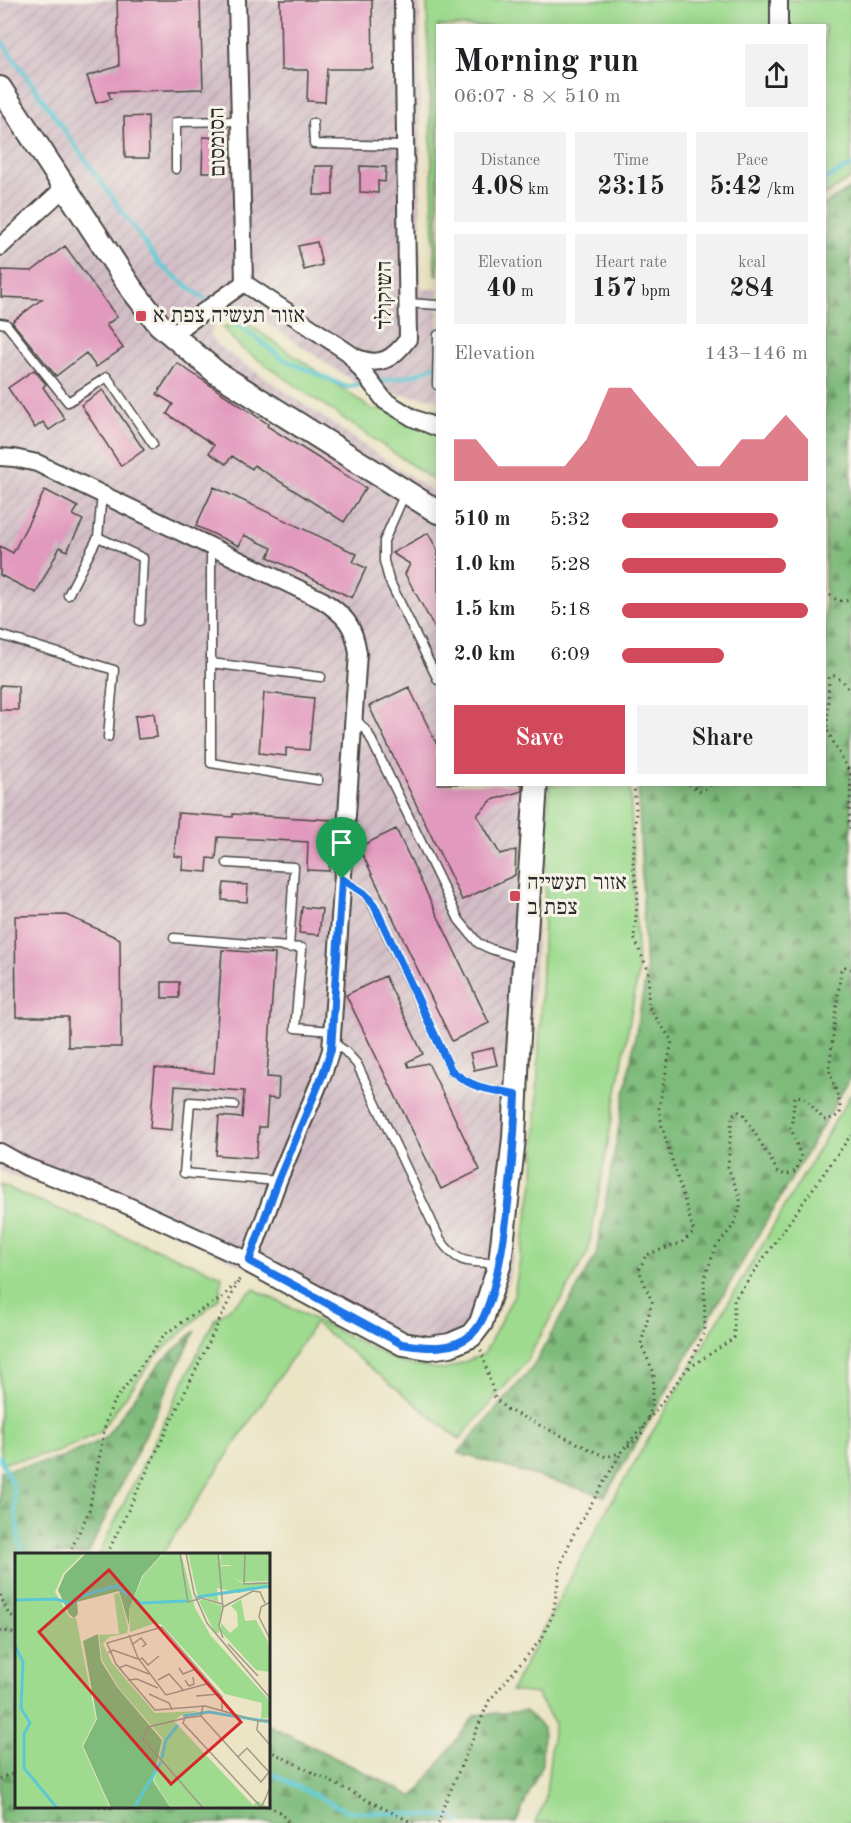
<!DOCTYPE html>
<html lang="en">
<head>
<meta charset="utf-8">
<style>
	:root { --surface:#fff; --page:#f2f2f2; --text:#202124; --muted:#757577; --accent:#d1495b }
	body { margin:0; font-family:"Old Standard TT","Frank Ruhl Libre",serif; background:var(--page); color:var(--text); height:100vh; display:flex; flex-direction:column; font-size:22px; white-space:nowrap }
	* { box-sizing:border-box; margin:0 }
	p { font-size:20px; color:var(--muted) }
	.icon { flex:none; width:33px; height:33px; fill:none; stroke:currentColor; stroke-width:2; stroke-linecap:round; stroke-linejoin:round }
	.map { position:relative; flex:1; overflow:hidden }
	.details { position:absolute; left:436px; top:24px; width:390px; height:762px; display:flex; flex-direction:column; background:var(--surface); border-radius:0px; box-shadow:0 3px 15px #0003 }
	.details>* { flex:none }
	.pin { position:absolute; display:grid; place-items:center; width:51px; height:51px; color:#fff; margin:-62px -26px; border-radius:50% 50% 50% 0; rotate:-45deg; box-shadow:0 0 6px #0007 }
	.pin .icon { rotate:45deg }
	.round { display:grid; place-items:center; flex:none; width:63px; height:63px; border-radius:0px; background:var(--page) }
	.head { display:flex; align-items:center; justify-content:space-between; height:102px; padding:0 18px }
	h1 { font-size:33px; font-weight:700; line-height:45px }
	.figures { display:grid; grid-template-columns:repeat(3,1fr); gap:9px; height:102px; padding:6px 18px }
	.figures div { display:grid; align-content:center; border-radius:0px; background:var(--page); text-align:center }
	.figures b { font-size:26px; font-weight:700 }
	.figures small { font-size:16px; font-weight:400 }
	.figures p { font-size:16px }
	.chart { height:168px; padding:12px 18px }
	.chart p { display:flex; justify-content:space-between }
	.chart svg { width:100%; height:108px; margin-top:6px; fill:var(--accent); opacity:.7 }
	.cta { display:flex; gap:12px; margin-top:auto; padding:12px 18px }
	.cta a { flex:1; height:69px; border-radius:0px; background:var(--accent); color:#fff; font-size:24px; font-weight:700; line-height:69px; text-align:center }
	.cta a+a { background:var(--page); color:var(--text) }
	ul { padding:0 18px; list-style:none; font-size:20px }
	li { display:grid; grid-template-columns:96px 72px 1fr; align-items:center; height:45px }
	li i { height:15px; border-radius:8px; background:var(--accent) }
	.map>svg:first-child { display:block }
	.industrial { fill:url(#industrial-furrows) }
	.green { fill:#9edb8f; stroke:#64835d; stroke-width:1.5 }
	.forest { fill:url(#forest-firs); stroke:#547352; stroke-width:1.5 }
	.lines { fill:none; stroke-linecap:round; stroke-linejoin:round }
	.stream { stroke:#5cc8d3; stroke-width:4.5 }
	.building { fill:#e299be }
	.lane-casing { stroke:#484742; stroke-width:11 }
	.street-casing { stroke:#484742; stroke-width:20 }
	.secondary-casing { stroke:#484742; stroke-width:26 }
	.path { stroke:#484742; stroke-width:3; stroke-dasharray:1.5 4.5; stroke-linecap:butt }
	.lane { stroke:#fff; stroke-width:8 }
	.street { stroke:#fff; stroke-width:16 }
	.secondary { stroke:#fff; stroke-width:22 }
	.route-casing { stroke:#fff; stroke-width:12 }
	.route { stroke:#1a73e8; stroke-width:8 }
	.poi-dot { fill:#d1495b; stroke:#f7f3e8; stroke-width:2 }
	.labels { text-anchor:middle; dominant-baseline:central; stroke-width:6; stroke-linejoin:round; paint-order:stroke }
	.street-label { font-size:22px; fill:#2b2b2b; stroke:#f7f3e8 }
	.poi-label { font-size:22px; fill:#2b2b2b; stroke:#f7f3e8; text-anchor:start }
	.inset-river { fill:none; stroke:#5cc8d3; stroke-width:3 }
	.inset-road { fill:none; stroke:#9e9b88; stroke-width:1.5 }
	.view { fill:#d62828; fill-opacity:0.15; stroke:#d62828; stroke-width:3 }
	.inset-edge { fill:none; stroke:#2b2b2b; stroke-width:3 }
</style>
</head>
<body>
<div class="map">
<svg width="851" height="1823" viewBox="0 0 851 1823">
	<defs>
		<pattern id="industrial-furrows" width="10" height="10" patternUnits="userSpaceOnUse" patternTransform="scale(1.5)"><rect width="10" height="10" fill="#d2bdc6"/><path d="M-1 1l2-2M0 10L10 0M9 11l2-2" fill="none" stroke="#b4a3aa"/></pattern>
		<pattern id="forest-firs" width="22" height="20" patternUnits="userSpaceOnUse" patternTransform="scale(1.5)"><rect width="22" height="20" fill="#7ebb7a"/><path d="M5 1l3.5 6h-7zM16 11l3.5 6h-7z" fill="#679864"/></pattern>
	</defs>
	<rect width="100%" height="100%" fill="#f7f3e8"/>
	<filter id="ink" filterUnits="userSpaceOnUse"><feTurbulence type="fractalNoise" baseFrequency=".0167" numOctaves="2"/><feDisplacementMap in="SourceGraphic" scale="12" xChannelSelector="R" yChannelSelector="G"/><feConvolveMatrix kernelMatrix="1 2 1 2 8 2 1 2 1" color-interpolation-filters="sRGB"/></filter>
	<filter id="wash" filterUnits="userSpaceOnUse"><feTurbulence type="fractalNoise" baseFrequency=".008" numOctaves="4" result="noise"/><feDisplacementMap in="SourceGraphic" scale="24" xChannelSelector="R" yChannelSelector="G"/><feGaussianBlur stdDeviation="1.35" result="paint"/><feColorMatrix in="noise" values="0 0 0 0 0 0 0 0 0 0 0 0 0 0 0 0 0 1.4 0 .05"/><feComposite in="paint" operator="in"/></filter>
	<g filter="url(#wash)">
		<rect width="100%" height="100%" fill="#ebe5c6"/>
		<path class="industrial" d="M0,0H420L421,289H438V399L368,391L258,317L239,310L222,316L213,326L210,333L218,346L438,495V784L546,785L530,1048L514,1252L507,1288L497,1312L484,1331L444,1356L245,1267L142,1218L0,1172Z"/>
		<path class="green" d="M427,0H851V178L825,195V26H438V275L435,274Z
			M241,319L372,409L438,410V483L241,348L223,328Z
			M549,785H630L638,975L588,1252L525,1363L459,1439L315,1323L162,1554H99L214,1320L254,1289L401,1363L445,1370L484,1354L514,1295L534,1178Z
			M851,1094V1823H535L545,1802L554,1723L537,1694L511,1691L609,1506Z
			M0,1185L222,1276L219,1298L154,1358L99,1433L57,1452L0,1463Z"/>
		<path class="forest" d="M851,188V1077L605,1496L458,1453L532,1368L596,1255L646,976L638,785L825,784V204Z
			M195,1331L88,1554H16V1806H268L269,1725L414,1797L475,1715L526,1711L543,1728L542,1764L516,1823H0V1471L59,1459L104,1439L160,1363Z"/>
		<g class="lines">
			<path class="stream" d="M0,39L160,265L210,303
				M825,179L851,166
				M217,308L283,359L347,387L368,383
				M376,382L414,375L437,365
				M0,1457L13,1486L19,1541L23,1554
				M268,1772L347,1811L455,1817L459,1823"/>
		</g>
		<g id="blocks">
			<path class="building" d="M117,0H200L203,89L108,92L111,99L96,103L87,76L119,66Z
				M280,0H372L373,69H327L325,102L307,101L308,70H281Z
				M148,116L149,158H125L124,117Z
				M203,137L220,138L219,172H202Z
				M315,166H333V195H314Z
				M360,166L386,167L385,182L378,181V193L360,192Z
				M317,242L322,265L304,270L298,246Z
				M65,246L117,317L106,325L123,348L96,367L86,353L56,376L12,322L42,299L1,297L2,270L32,271Z
				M177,363L268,424L267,426L366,488L344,522L254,465L252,469L232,456L226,464L209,453L214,445L167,414L173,404L157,394Z
				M34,370L46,384L43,387L65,419L49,430L43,422L35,428L8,388Z
				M103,390L144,450L121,466L81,405Z
				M214,487L357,554L353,562L366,568L352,598L268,557L272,548L244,535L239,546L196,526Z
				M45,490L78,507L73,515L83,520L67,551L60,547L36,593L0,575V546L13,553Z
				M428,533L438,551V634L405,574L410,564L392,553Z
				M0,685L18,686V710H0Z
				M409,687L438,747V784H522V791L492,800L477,815L500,854L516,850L515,875L462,900L369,706Z
				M264,693L314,698L309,750L286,748V756L259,753Z
				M154,713L157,737L138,739L135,716Z
				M178,813L233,817V814L332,820L329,871L307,870L308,842L218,837L216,859L208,858L207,872L182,870L183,857L174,856Z
				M396,829L489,1023L452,1041L359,847Z
				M224,883L248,885L247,902L222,900Z
				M302,907L322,909L319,935L299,933Z
				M66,915L120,939L121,1047H68V1017H16L15,916Z
				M222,950L275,954L267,1077L279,1078L278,1099L268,1098L266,1127H259L256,1158L216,1155L219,1116L242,1118L244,1091L175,1086L172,1130L150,1128L155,1068L214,1073Z
				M385,976L423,1054L407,1062L409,1067L428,1063L480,1170L441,1189L346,995Z
				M162,982H179V998H162Z
				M493,1048L497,1065L474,1070L470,1053Z"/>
		</g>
	</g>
	<g filter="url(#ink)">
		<use href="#blocks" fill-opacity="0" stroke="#484742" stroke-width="1.5"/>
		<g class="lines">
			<g class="lane-casing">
				<path id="lane" d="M313,123L314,144L405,146
					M176,169V122L240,121
					M408,303L438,305
					M0,323L6,324L68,402L107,377L153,444
					M437,385L438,335
					M405,493L384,541V561L389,580L438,680
					M98,537L102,494
					M211,547V763L318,780
					M68,595L98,537L143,558L140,621
					M0,635L114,670L108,737
					M211,663L321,677
					M354,717L368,733L459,920L478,943L491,949L524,960
					M227,863L294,867L289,948
					M343,880L364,893L373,905L451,1070C472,1089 489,1089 515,1094
					M174,938L302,948L295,1028L332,1031
					M331,1041L345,1051L357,1064L440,1239C458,1266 470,1262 500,1263
					M234,1105L190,1102L184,1173L278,1181"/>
			</g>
			<g class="street-casing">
				<path id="street" d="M237,0L244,283
					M779,0V26
					M0,247L65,187
					M171,335L244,283L355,357C380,368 393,359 408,339L403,0
					M350,355L385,401L413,418L438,428
					M0,457L14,458L37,463L322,600C345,615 354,625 358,653L331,1050L323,1074L278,1181L249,1261L122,1203L27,1167L0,1152"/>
			</g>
			<g class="secondary-casing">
				<path id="secondary" d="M0,88L131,288L159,324L217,373L438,512
					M249,1261L403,1344L429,1348L450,1345L471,1336L481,1323L500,1263L514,1138L518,1052L536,784"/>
			</g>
			<path class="path" d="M825,591C835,599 838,603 851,600
				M851,693L843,681L834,676L829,677L827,730L851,775L849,825L851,830
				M634,784L636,810L633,865L638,894L634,938L649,972L648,1006L672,1041L659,1108L662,1127L694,1232L681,1243L646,1255L639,1270L652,1302L641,1344L654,1373L652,1406L647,1420
				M689,784L700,791L709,787L711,784
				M481,1350L495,1398L506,1409L606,1457L620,1453L645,1424L687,1369L705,1331L704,1279L716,1247L733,1226L740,1208V1197L728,1167L732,1115L738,1111L744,1115L778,1172L786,1175L796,1171L801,1157L791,1128L795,1096L804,1097L824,1120L834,1118L840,1113V1104L829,1069L841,970L845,967L851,969
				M689,1368L734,1338V1300L851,1135
				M628,1446L641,1435L644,1427
				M69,1554L89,1511L106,1421L113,1403L164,1335L192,1315L221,1299L242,1277
				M107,1554L239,1280
				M0,1595L8,1613L16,1619
				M0,1630L16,1634
				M268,1750L413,1823
				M0,1780L7,1775L16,1774
				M99,1806L107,1808L131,1806
				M268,1806L281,1813L289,1823
				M438,1823L442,1810L489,1701L542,1638L553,1614L561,1564L573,1535L621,1453"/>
			<use href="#lane" class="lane"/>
			<use href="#street" class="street"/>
			<use href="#secondary" class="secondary"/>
		</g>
	</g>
	<g class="lines" filter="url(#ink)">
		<g class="route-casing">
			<path id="route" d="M342,879L364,893L374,905L451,1070C472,1089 489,1089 516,1094C514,1142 506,1303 472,1334C454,1351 425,1348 402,1344L249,1261L278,1181L323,1074L331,1050Z"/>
		</g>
		<use href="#route" class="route"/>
	</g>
	<g class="poi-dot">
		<rect x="135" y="310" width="12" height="12" rx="3"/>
		<rect x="509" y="890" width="12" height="12" rx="3"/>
	</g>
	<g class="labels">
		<g class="street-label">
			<text transform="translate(218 142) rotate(-91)">הסומסום</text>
			<text transform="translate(385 295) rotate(-90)">השוקולד</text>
		</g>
		<g class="poi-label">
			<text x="153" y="316">אזור תעשיה צפת א</text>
			<text x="527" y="883">אזור תעשייה<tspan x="527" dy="25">צפת ב</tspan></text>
		</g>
	</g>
	<g transform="translate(15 1553)">
		<rect width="255" height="255" fill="#ebe5c6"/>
		<path d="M0,0H69L48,21L40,39L55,65H61L81,166L67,193L95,255H0ZM149,0H166L180,55L196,83L255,148V164L246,166L247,150L210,141L147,72L141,70L115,79L114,57L128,23ZM173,0H205L206,13H216V24L227,30L255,29V37L250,34L224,40L202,35L203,49L182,41ZM104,40L113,74L112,80L94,84L88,91L97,110L140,160L184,158L166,162L159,168L238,252L243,248L255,255L155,253L139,228L148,186L103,134L87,107L84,82L104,81L99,41ZM188,46L207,53L204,80H200L184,48ZM226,46L230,68L241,67L253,89L255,119L241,117L206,79V70L215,80L223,73L222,59L216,53Z" fill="#9edb8f"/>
		<path d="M71,0H148L127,23L114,57V72L104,38L62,49L63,61L59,65L54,61L43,37L50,21ZM83,81L86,108L102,134L147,187L138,228L155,254L191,255H96L68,193L82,166L68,88Z" fill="#7ebb7a"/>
		<path d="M206,0H255V28L227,29L216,24V12H206Z" fill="#9edb8f"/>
		<path class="inset-river" d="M182,44L255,33M0,47L41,46L57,51L66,43L101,33L125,50L172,48M0,93L8,109L6,155L15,170L9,181V215L42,255M168,163L194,159L255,169M147,205L151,187L163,172M119,255L146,209"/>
		<path class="inset-road" d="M165,0L173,49L187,45L207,51M171,0L179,40L192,70L255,145M203,0L208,55L204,73L208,85M219,0H243M230,2L229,31L255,30M255,49L246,54L244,64L255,86M208,54L238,38L245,39L250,50M114,82L123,105L151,142L195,130M118,91L126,85L131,91L127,94M213,91L243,123M93,100L98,97L123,106M124,107L127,105L133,112L144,103M104,115L111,112L134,121M164,115L168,121L183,115M113,127L122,126L143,135M143,127L154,121L169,138M170,127L174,133L179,131L178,124M134,141L154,150L157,157M181,143L205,141M188,153L186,163L170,165L168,170L246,254M207,158V144L147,74L92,90L101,111L140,157L190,153L244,168L255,167M186,163L223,204L246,229L254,219L232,195L223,204M171,165L133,174L128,186L188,255M243,168L242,177L255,192M246,255L255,235"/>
		<path class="view" d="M94,17L226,169L156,231L24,79Z"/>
		<rect width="255" height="255" class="inset-edge"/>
	</g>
</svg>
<div class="pin" style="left:342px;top:879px;background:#1e9e55"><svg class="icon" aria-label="arrive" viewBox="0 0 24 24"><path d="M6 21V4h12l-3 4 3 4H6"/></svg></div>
<section class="details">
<div class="head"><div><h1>Morning run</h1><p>06:07 · 8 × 510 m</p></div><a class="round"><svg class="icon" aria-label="share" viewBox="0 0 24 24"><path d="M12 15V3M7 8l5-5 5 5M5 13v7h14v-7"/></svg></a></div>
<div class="figures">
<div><p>Distance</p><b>4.08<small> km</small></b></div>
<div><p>Time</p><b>23:15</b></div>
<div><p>Pace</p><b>5:42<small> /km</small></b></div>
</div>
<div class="figures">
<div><p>Elevation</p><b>40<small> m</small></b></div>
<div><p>Heart rate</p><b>157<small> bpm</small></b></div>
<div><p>kcal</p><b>284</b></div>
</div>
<div class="chart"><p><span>Elevation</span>143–146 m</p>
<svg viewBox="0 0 160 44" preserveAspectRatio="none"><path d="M0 44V27L10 27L20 38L30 38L40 38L50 38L60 27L70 6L80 6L90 17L100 27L110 38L120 38L130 27L140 27L150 17L160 27V44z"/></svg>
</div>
<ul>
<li><b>510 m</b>5:32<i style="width:84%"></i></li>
<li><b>1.0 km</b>5:28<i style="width:88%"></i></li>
<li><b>1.5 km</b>5:18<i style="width:100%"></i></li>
<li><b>2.0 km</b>6:09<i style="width:55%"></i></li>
</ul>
<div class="cta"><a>Save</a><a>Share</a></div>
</section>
</div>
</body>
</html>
